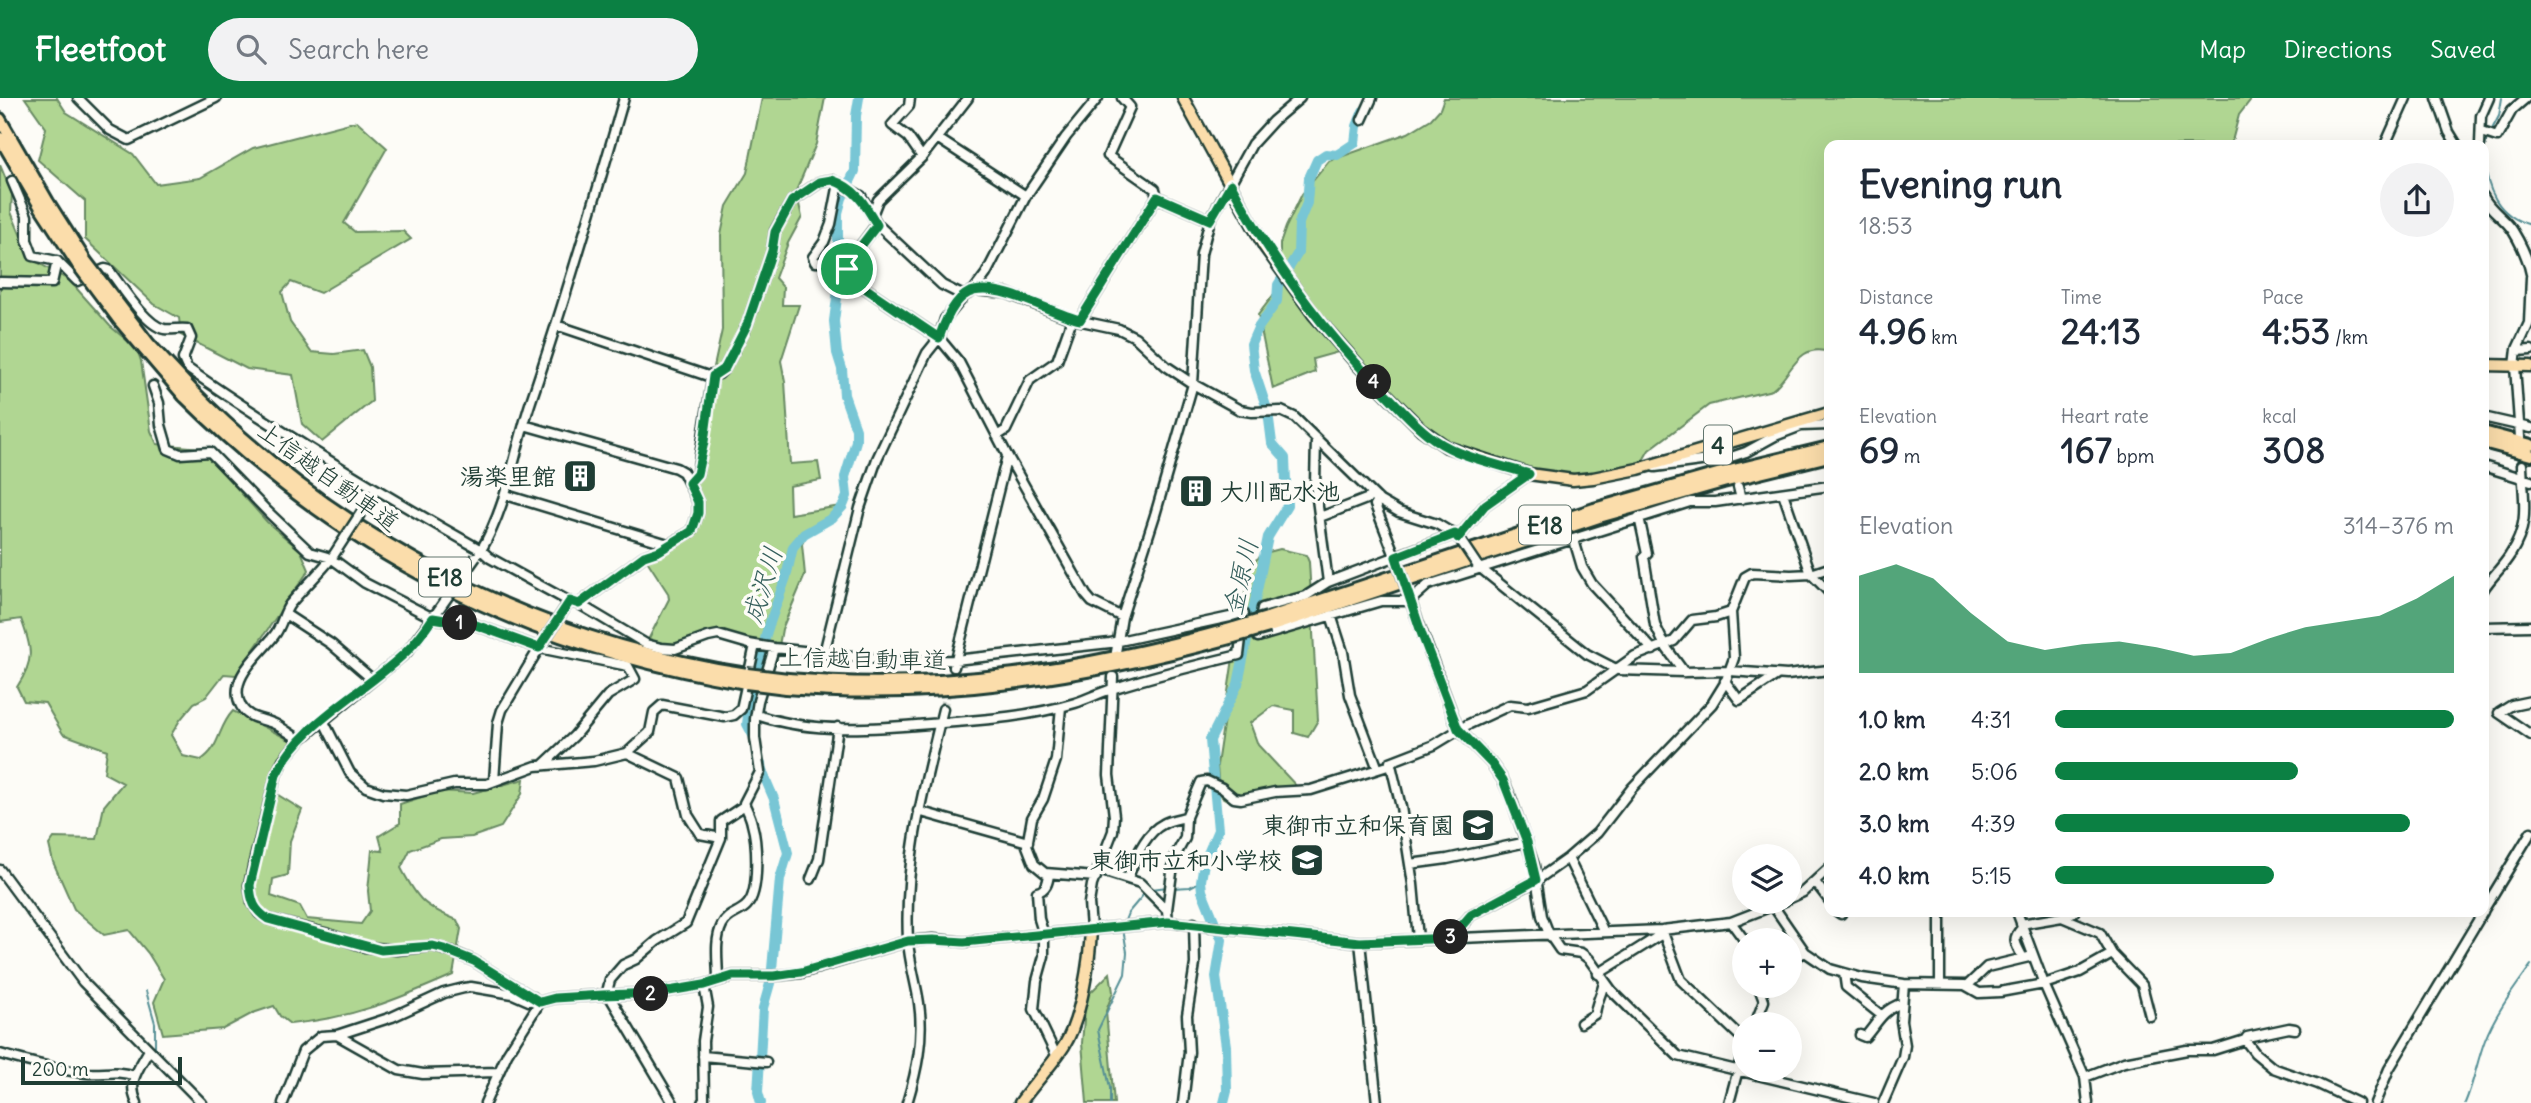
<!DOCTYPE html>
<html lang="en">
<head>
<meta charset="utf-8">
<style>
	:root { --surface:#fff; --page:#f2f2f3; --text:#1f2937; --muted:#747a83; --accent:#0b8043 }
	body { margin:0; font-family:Delius,"Klee One",sans-serif; background:var(--page); color:var(--text); height:100vh; display:flex; flex-direction:column; font-size:26px; white-space:nowrap }
	* { box-sizing:border-box; margin:0 }
	p { font-size:23px; color:var(--muted) }
	.icon { flex:none; width:38px; height:38px; fill:none; stroke:currentColor; stroke-width:2; stroke-linecap:round; stroke-linejoin:round }
	.map { position:relative; flex:1; overflow:hidden }
	.side { position:absolute; left:1824px; top:42px; width:665px; height:777px; display:flex; flex-direction:column; background:var(--surface); border-radius:14px; box-shadow:0 7px 28px #0002 }
	.side>* { flex:none }
	.tools { position:absolute; left:1732px; top:746px; display:grid; gap:14px }
	.tools a { display:grid; place-items:center; width:70px; height:70px; border-radius:50%; background:var(--surface); box-shadow:0 7px 28px #0002; font-size:35px }
	.scale { position:absolute; left:21px; bottom:18px; width:161px; box-sizing:border-box; padding-left:7px; border:4px solid #1f3d34; border-top:0; font-size:19px; line-height:24px; white-space:nowrap; color:#1f3d34; -webkit-text-stroke:5px #fdfcf7; paint-order:stroke }
	.pin { position:absolute; display:grid; place-items:center; width:60px; height:60px; color:#fff; margin:-30px; border:4px solid #fff; border-radius:50%; box-shadow:0 2px 7px #0007 }
	.km { position:absolute; width:35px; height:35px; margin:-18px; border-radius:50%; background:#222; color:#fff; font-size:19px; line-height:35px; text-align:center }
	.round { display:grid; place-items:center; flex:none; width:74px; height:74px; border-radius:37px; background:var(--page) }
	.head { display:flex; align-items:center; justify-content:space-between; height:119px; padding:0 35px }
	h1 { font-size:38px; font-weight:700; line-height:52px }
	.metrics { display:grid; grid-template-columns:repeat(3,1fr); gap:10px; height:119px; padding:7px 35px }
	.metrics div { display:grid; align-content:center }
	.metrics b { font-size:35px; font-weight:700 }
	.metrics small { font-size:19px; font-weight:400 }
	.metrics p { font-size:19px }
	.chart { height:196px; padding:14px 35px }
	.chart p { display:flex; justify-content:space-between }
	.chart svg { width:100%; height:126px; margin-top:7px; fill:var(--accent); opacity:.7 }
	ul { padding:0 35px; list-style:none; font-size:23px }
	li { display:grid; grid-template-columns:112px 84px 1fr; align-items:center; height:52px }
	li i { height:18px; border-radius:9px; background:var(--accent) }
	header { display:flex; align-items:center; gap:42px; box-sizing:border-box; height:98px; padding:0 35px; background:var(--accent); color:#fff }
	header strong { font-size:33px }
	nav { display:flex; gap:38px; margin-inline-start:auto; font-size:24px }
	.search { width:490px; height:63px; background:var(--page); display:flex; align-items:center; gap:18px; box-sizing:border-box; padding:0 24px; border-radius:38px; color:var(--muted); font-size:26px }
	.map>svg:first-child { display:block }
	.green { fill:#b0d692; stroke:#688a63; stroke-width:2 }
	.lines { fill:none; stroke-linecap:round; stroke-linejoin:round }
	.stream { stroke:#548f95; stroke-width:2 }
	.river { stroke:#78c6d5; stroke-width:10 }
	.minor-tunnel { stroke:#d1d6d0; stroke-width:8; stroke-dasharray:8 4; stroke-linecap:butt }
	.minor-casing { stroke:#1f3d34; stroke-width:13 }
	.major-casing { stroke:#1f3d34; stroke-width:15 }
	.highway-casing { stroke:#1f3d34; stroke-width:16 }
	.minor { stroke:#fdfcf7; stroke-width:8 }
	.major { stroke:#fbddab; stroke-width:10 }
	.highway { stroke:#fbddab; stroke-width:10 }
	.minor-bridge-casing { stroke:#1f3d34; stroke-width:13; stroke-linecap:butt }
	.highway-bridge-casing { stroke:#1f3d34; stroke-width:16; stroke-linecap:butt }
	.minor-bridge { stroke:#fdfcf7; stroke-width:8 }
	.highway-bridge { stroke:#fbddab; stroke-width:10 }
	.route-casing { stroke:#fff; stroke-width:14 }
	.route { stroke:#0b8043; stroke-width:9 }
	.labels { text-anchor:middle; dominant-baseline:central; stroke-width:7; stroke-linejoin:round; paint-order:stroke }
	.shield { fill:#fdfcf7; stroke:#62766e; stroke-width:2 }
	.shield-label { font-size:23px; font-weight:bold; fill:#1f3d34 }
	.street-label { font-size:24px; fill:#1f3d34; stroke:#fdfcf7 }
	.poi-label { font-size:24px; font-weight:bold; fill:#1f3d34; stroke:#fdfcf7; text-anchor:end }
	.water-label { font-size:26px; font-style:italic; fill:#355f5c; stroke:#fdfcf7 }
</style>
</head>
<body>
<header>
<strong>Fleetfoot</strong>
<div class="search"><svg class="icon" aria-label="search" viewBox="0 0 24 24"><circle cx="10" cy="10" r="6"/><path d="M15 15l6 6"/></svg>Search here</div>
<nav><a>Map</a><a>Directions</a><a>Saved</a></nav>
</header>
<div class="map">
<svg width="2531" height="1005" viewBox="0 0 2531 1005">
	<rect width="100%" height="100%" fill="#fdfcf7"/>
	<filter id="ink" filterUnits="userSpaceOnUse"><feTurbulence type="fractalNoise" baseFrequency=".0143" numOctaves="2"/><feDisplacementMap in="SourceGraphic" scale="14" xChannelSelector="R" yChannelSelector="G"/><feConvolveMatrix kernelMatrix="1 2 1 2 8 2 1 2 1" color-interpolation-filters="sRGB"/></filter>
	<g filter="url(#ink)">
		<path class="green" d="M25,0H57L66,14L133,56L156,86L200,80L253,50L357,23L387,50L344,125L355,134L403,133L411,141L320,195L291,184L282,194L290,224L311,254L334,256L363,252L370,269L372,303L322,344L302,326L293,277L247,271L181,237L179,220L154,206L85,141V103L38,62L46,30Z
			M762,0H825L816,46L796,93L802,119L788,145L775,180L783,189L782,207H799L781,263L785,283L790,366L818,364L821,382L789,388L790,416L841,408L832,418L807,436L802,446L805,477L782,531L776,565L749,546L718,537L674,549L646,546L669,501L668,495L644,458L685,438L698,415L689,385L697,376L714,269L722,232L721,137L727,108L747,75Z
			M1444,0H2252L2239,17L2231,47H1829V254C1797,244 1792,277 1772,292L1709,307L1649,352L1638,371L1557,380L1433,340L1345,252L1313,261L1315,274L1273,291L1258,217L1280,188V146L1286,129L1302,96L1329,63L1408,35L1431,21L1440,11Z
			M0,67L12,96L11,114L30,160L70,183L110,228L137,251L141,263L151,333L157,346L201,350L267,424L301,453L309,472L236,577L224,576L206,599L194,605L180,622L171,637L183,658L201,662C221,649 217,630 233,613L292,643L275,666V695L302,712L290,743L288,777L273,781L271,798L300,808L307,821L361,826L370,813L368,793L372,752L383,753L379,738L400,725V706L440,693L473,695L524,681L522,696L501,729L472,739L441,741L410,752L401,770C418,802 423,808 457,822L461,831L453,877C396,902 353,920 290,926L280,918L274,908L253,915L223,931L163,936L154,904L164,881L148,855L129,832L104,837L74,811L53,764L49,747L54,740L97,741L104,708L123,685L104,675L107,652L63,636L45,605L24,603L17,589C35,562 32,550 21,521L0,524Z
			M1280,451L1306,457L1309,464L1318,622L1308,639L1294,635V612L1273,608L1250,625L1258,647L1300,692L1227,702L1222,699L1219,692L1217,667L1237,534L1248,480L1253,464L1265,455Z
			M1110,875L1113,894L1106,913L1114,1005H1087L1082,945L1086,899Z"/>
		<g class="lines">
			<path class="stream" d="M2490,35L2499,18L2502,0
				M2483,56L2487,40
				M2483,58C2487,91 2497,118 2531,127
				M1173,790L1190,789L1201,783
				M1152,791L1167,789
				M1124,825L1128,815L1144,796
				M146,893L155,925V950
				M1110,1005V990L1098,932L1125,876L1127,854L1123,831
				M2465,1005C2474,984 2477,963 2485,942C2496,914 2514,891 2531,867"/>
			<path class="river" d="M757,645L747,626L750,602L767,533L786,479L793,449L804,436L832,420L843,408L847,398L845,379L856,343V331L844,297L842,271L837,255L834,223L838,192V115L842,100L855,73L856,18L859,0
				M761,1005L758,994L763,910L771,882L780,781L788,755L774,701L762,673L761,666
				M1224,1005L1227,993L1226,948L1216,879L1222,842L1202,793L1201,783L1204,765L1218,732L1210,642L1238,586L1268,439L1287,408L1285,360L1272,345L1268,314L1254,272L1251,246L1258,230L1277,203L1278,187L1298,155L1299,125L1307,105L1309,80L1317,62L1326,56L1337,57L1355,45L1357,28L1363,13"/>
			<path class="minor-tunnel" d="M943,611L954,569"/>
			<g class="minor-casing">
				<path id="minor" d="M78,0L110,32L129,42L216,0
					M910,0L909,8L892,27L908,39L922,59
					M1122,0L1130,9L1108,58L1155,91L1157,99
					M2437,0L2449,34L2457,47
					M1362,22L1372,0
					M2482,34L2497,39L2512,12L2526,0
					M937,40L1026,98
					M2385,47L2406,0
					M2480,47L2481,18L2489,0
					M12,83L27,118V142L33,158L57,163L77,183L105,171L109,172C121,187 145,227 164,231C172,232 180,230 187,231L191,240L183,261L187,270C282,336 380,395 481,452L490,460L570,504L579,506L646,546L661,550L675,551L708,539L718,537L749,546L774,550L899,563L955,562L1110,545L1244,516L1239,557C1197,567 1156,577 1115,590C1101,594 1088,601 1075,605C1032,618 986,622 942,625C882,630 815,637 757,617
					M839,85L831,126L824,144L813,159L815,164L848,165
					M2483,98C2490,113 2505,120 2513,133C2521,146 2528,161 2531,176
					M872,117L878,102L922,59L968,0
					M877,126L848,165L847,171L853,182L939,240L959,264L1007,357L1086,497L1092,504L1122,519
					M0,184L52,185L57,163
					M974,192L1006,195L1072,221L1119,231L1135,239L1166,268L1193,286L1240,312L1252,314L1281,313L1294,319L1380,403L1399,414L1437,426L1457,438
					M1080,222L1157,99L1210,122
					M556,227L708,278L719,276L725,270L747,227L772,153L775,133L792,103L820,84L832,82L861,98L877,126L942,187L964,198
					M2517,253L2531,252
					M153,288L159,305L161,327L168,351L180,356L210,354L268,414L310,454L331,460L365,485L433,520L476,527L539,550L628,568L635,581L608,597L574,638L543,667
					M2483,319L2531,330
					M524,327L676,370L683,374L698,404V415L692,433L658,453L644,458L579,506
					M997,338L1006,332L1030,282L1057,263L1072,221
					M2520,339L2515,268L2517,251L2529,225L2531,179
					M1316,341L1315,386L1328,484
					M2483,368L2531,383
					M1655,369L1731,359L1746,354L1775,338L1801,328L1829,327
					M689,385L697,376L713,277
					M1738,389L1741,401
					M1783,395L1811,476L1829,494
					M506,397L668,446
					M1377,400L1375,407L1397,463
					M1320,419L1374,398
					M1639,419L1647,456L1644,459L1655,527L1665,548L1684,574
					M1455,436L1328,484L1306,498L1262,510L1258,539L1381,503H1410L1428,487L1690,404H1715L1829,388
					M1458,440L1485,407L1529,376
					M1574,442L1582,469L1592,486L1653,552
					M480,454C508,407 514,354 531,303C565,203 595,101 624,0
					M1479,469L1587,556L1618,572L1684,574L1730,573L1787,577L1829,572
					M2483,492C2491,479 2502,470 2510,457C2531,425 2523,402 2522,367
					M1409,499L1458,631L1491,665L1503,682L1511,700L1534,767L1542,818L1549,836L1560,852L1581,855L1589,861L1612,893L1678,958L1874,1005
					M285,516L331,546L373,582
					M435,516L407,554L300,642L283,662L276,677L254,764L249,787L252,804L259,815L268,821L325,835L365,849L397,852L433,848L455,855L474,863L540,904
					M1331,517L1343,554L1350,597L1378,671
					M2483,529L2531,528
					M1116,554L1122,519L1155,417L1193,286L1201,156L1210,122L1252,46L1273,23L1300,0
					M824,555L860,410L877,361L927,255L939,240L945,221L964,198L974,192L986,176L1026,98L1066,39L1098,0
					M954,569L1007,358
					M1725,583L1739,602L1777,577
					M2531,603L2512,607L2499,615L2531,637
					M1061,609L1056,662L1043,701L1032,720L1027,748L1034,766L1045,775L1096,779
					M323,622L350,675L366,689L383,695L406,697L454,686H487L536,668L594,663L627,655L679,680L688,717L700,736L721,740
					M300,642C292,637 285,632 277,627C265,620 249,623 241,608C226,580 263,554 276,535C282,526 284,514 290,506C304,489 320,475 333,458
					M627,655L650,634L654,614L662,607L725,619L734,617L741,611L755,547
					M1391,667L1401,709L1413,786L1418,841
					M494,683L498,625L502,612L541,547
					M918,713L1028,744
					M1568,760L1604,834
					M1410,766L1447,761L1527,744
					M0,772L83,884L202,1005
					M1099,772L1140,785L1167,812
					M1049,776C1048,785 1046,792 1037,794L1039,821L1044,837V858L1037,883L1034,911L1056,957
					M1128,780C1134,762 1145,735 1163,726C1169,722 1178,721 1186,719
					M811,781L819,761L838,629
					M1815,784L1829,802
					M1790,800L1803,794L1829,770
					M1774,809L1805,854L1830,871L1862,880L1904,886L1965,887L1979,895L2000,894L2044,886L2080,874L2112,856
					M2483,813L2531,734
					M1838,814L1841,816
					M2017,814L2044,886L2085,979L2088,1005
					M2062,819L2100,835L2112,856L2142,887L2150,918
					M1168,824L1167,812L1174,760L1185,740L1186,719L1201,684L1207,683L1222,690L1234,700L1241,701L1275,694L1311,692L1391,667L1390,664L1434,647L1467,627L1510,607L1528,609L1587,592L1635,558L1674,543L1692,522L1716,519L1731,514
					M1731,824L1745,843
					M2021,826L2062,819L2074,814
					M1091,830L1089,805L1092,787L1113,733L1114,718L1109,677L1113,579
					M2022,830C2010,842 2017,847 2023,860
					M1662,832L1681,882L1745,943
					M1451,840L1471,817L1537,782L1568,760L1597,735L1632,690L1712,606L1725,585L1734,560L1731,514L1745,479L1752,475L1791,477L1811,476L1829,470
					M1360,844L1377,1005
					M1790,862L1805,854
					M1844,875L1846,889L1881,917
					M1598,876L1662,836
					M718,882C718,864 714,843 722,827C728,815 739,816 747,807C760,794 757,743 752,726C751,719 747,712 744,705L760,674L755,640V621L758,603L774,550
					M1940,885V814
					M1967,888L1987,869L2033,858
					M1581,925L1595,916C1596,904 1602,896 1604,884
					M1755,926L1764,903L1758,887
					M337,937L399,972L423,976L497,974
					M1860,937L1865,939C1879,923 1881,913 1902,905
					M2245,942L2255,955L2273,970L2318,986L2358,1005
					M0,956C28,964 57,972 86,975C105,977 114,971 135,978
					M703,958L766,964
					M2085,979L2124,964L2187,952H2213L2245,942L2247,939L2289,930L2295,931
					M137,1005C127,983 138,972 149,952
					M283,1005L303,953L321,938L337,937L392,919L444,895L464,890L471,889L513,896L529,903L533,899
					M485,1005L507,956L540,904L555,900L603,897L657,895L704,887L733,878H774L801,875L908,843L933,841L964,844L1168,824L1360,844L1662,832L1731,824L1785,803
					M673,1005L607,894L610,882L623,867L636,861L657,843L686,825L721,740V723L745,707
					M702,1005L704,1001L703,943L708,909L704,887
					M907,1005C917,972 924,940 919,905C916,884 909,863 908,842C904,761 924,689 943,611
					M1183,1005L1189,954L1187,917L1195,866L1194,825
					M1729,1005L1745,946
					M1883,1005L1903,959L1905,947L1901,923L1904,886
					M2375,1005L2389,971L2483,814"/>
			</g>
			<g class="major-casing">
				<path id="major" d="M1183,0L1264,148L1314,217L1358,267L1398,308L1421,331L1447,349L1529,376L1573,382L1593,380L1638,371L1829,315
					M2483,267L2531,268
					M1020,1005C1034,986 1051,968 1064,948C1081,921 1090,862 1091,830"/>
			</g>
			<g class="highway-casing">
				<path id="highway" d="M0,21L48,104L85,162
					M0,40L41,110L78,167
					M191,291C342,444 535,543 747,576
					M184,298C343,456 525,549 746,585
					M2483,334L2531,347
					M2483,344L2531,357
					M1267,520L1594,411L1721,375L1829,349
					M1269,529L1599,419L1723,384L1829,358
					M788,581C942,594 1085,572 1234,530
					M786,590C942,603 1084,580 1234,539"/>
			</g>
			<use href="#minor" class="minor"/>
			<use href="#major" class="major"/>
			<use href="#highway" class="highway"/>
			<g class="minor-bridge-casing">
				<path id="minor-bridge" d="M1461,443L1477,467
					M333,458L373,396
					M1397,463L1407,493
					M437,514L476,459
					M542,546L567,507"/>
			</g>
			<g class="highway-bridge-casing">
				<path id="highway-bridge" d="M85,162L149,246L191,291
					M78,167L119,222L184,298
					M1234,530L1267,520
					M1234,539L1269,529
					M747,576L788,581
					M746,585L786,590"/>
			</g>
			<use href="#minor-bridge" class="minor-bridge"/>
			<use href="#highway-bridge" class="highway-bridge"/>
		</g>
	</g>
	<g class="lines" filter="url(#ink)">
		<g class="route-casing">
			<path id="route" d="M832,82C856,90 865,106 877,127L848,165L847,171L853,182L939,240C944,225 955,197 974,193C1003,186 1051,215 1080,222L1157,99L1210,122L1231,86C1273,165 1323,234 1387,297C1402,312 1416,329 1434,341C1461,360 1497,366 1529,376L1485,407L1458,440L1455,436L1396,459L1422,537L1458,631L1491,665L1503,682L1527,744L1536,782L1471,817L1451,840L1360,844L1168,824L964,844L933,842L908,843L801,874L774,878H733L704,887L657,895L603,897L555,900L540,904L474,863L444,851L433,848L381,852L268,821C254,812 251,803 250,787L276,677C300,625 365,594 406,554C416,544 425,532 433,520L476,527L539,550L570,503L579,506L644,458L659,453L692,433L698,415V404L689,385L697,376L704,344L713,278L725,270L747,227L772,153L775,134L792,103L820,84Z"/>
		</g>
		<use href="#route" class="route"/>
	</g>
	<defs>
		<g id="building-square" transform="scale(1.75)"><rect x="-9" y="-9" width="18" height="18" rx="4" fill="#1f3d34" stroke="#fdfcf7"/><path d="M-4-6H4V6H1V3H-1V6H-4ZM-2.5-4.3h1.7v1.8h-1.7ZM.8-4.3h1.7v1.8H.8ZM-2.5-1h1.7V.8h-1.7ZM.8-1h1.7V.8H.8Z" fill="#fff"/></g>
		<g id="school-square" transform="scale(1.75)"><rect x="-9" y="-9" width="18" height="18" rx="4" fill="#1f3d34" stroke="#fdfcf7"/><path d="M0-5L7-2L0 1L-7-2ZM-4 1L0 2.5L4 1V4Q0 6-4 4Z" fill="#fff"/></g>
	</defs>
	<g fill-rule="evenodd">
		<use href="#building-square" x="580" y="378"/>
		<use href="#building-square" x="1196" y="393"/>
		<use href="#school-square" x="1478" y="727"/>
		<use href="#school-square" x="1307" y="762"/>
	</g>
	<g class="labels">
		<g class="shield">
			<rect x="1704" y="327.5" width="28" height="39" rx="5"/>
			<rect x="1519" y="407.5" width="52" height="39" rx="5"/>
			<rect x="419" y="459.5" width="52" height="39" rx="5"/>
		</g>
		<g class="shield-label">
			<text x="1718" y="347">4</text>
			<text x="1545" y="427">E18</text>
			<text x="445" y="479">E18</text>
		</g>
		<g class="street-label">
			<text transform="translate(329 378) rotate(36)">上信越自動車道</text>
			<text transform="translate(863 560) rotate(1)">上信越自動車道</text>
		</g>
		<g class="poi-label">
			<text x="556" y="378">湯楽里館</text>
			<text x="1220" y="393" text-anchor="start">大川配水池</text>
			<text x="1454" y="727">東御市立和保育園</text>
			<text x="1282" y="762">東御市立和小学校</text>
		</g>
		<g class="water-label">
			<text transform="translate(1240 479) rotate(-77)">金原川</text>
			<text transform="translate(762 487) rotate(-73)">成沢川</text>
		</g>
	</g>
</svg>
<div class="tools">
<a><svg class="icon" aria-label="layers" viewBox="0 0 24 24"><path d="M12 4l9 5-9 5-9-5zM3 14l9 5 9-5"/></svg></a>
<a>+</a>
<a>−</a>
</div>
<div class="scale">200 m</div>
<div class="pin" style="left:847px;top:171px;background:#1e9e55"><svg class="icon" aria-label="arrive" viewBox="0 0 24 24"><path d="M6 21V4h12l-3 4 3 4H6"/></svg></div>
<b class="km" style="left:460px;top:525px">1</b>
<b class="km" style="left:651px;top:896px">2</b>
<b class="km" style="left:1451px;top:839px">3</b>
<b class="km" style="left:1374px;top:284px">4</b>
<section class="side">
<div class="head"><div><h1>Evening run</h1><p>18:53</p></div><a class="round"><svg class="icon" aria-label="share" viewBox="0 0 24 24"><path d="M12 15V3M7 8l5-5 5 5M5 13v7h14v-7"/></svg></a></div>
<div class="metrics">
<div><p>Distance</p><b>4.96<small> km</small></b></div>
<div><p>Time</p><b>24:13</b></div>
<div><p>Pace</p><b>4:53<small> /km</small></b></div>
</div>
<div class="metrics">
<div><p>Elevation</p><b>69<small> m</small></b></div>
<div><p>Heart rate</p><b>167<small> bpm</small></b></div>
<div><p>kcal</p><b>308</b></div>
</div>
<div class="chart"><p><span>Elevation</span>314–376 m</p>
<svg viewBox="0 0 160 44" preserveAspectRatio="none"><path d="M0 44V10L10 6L20 11L30 23L40 33L50 36L60 34L70 33L80 35L90 38L100 37L110 32L120 28L130 26L140 24L150 18L160 10V44z"/></svg>
</div>
<ul>
<li><b>1.0 km</b>4:31<i style="width:100%"></i></li>
<li><b>2.0 km</b>5:06<i style="width:61%"></i></li>
<li><b>3.0 km</b>4:39<i style="width:89%"></i></li>
<li><b>4.0 km</b>5:15<i style="width:55%"></i></li>
</ul>
</section>
</div>
</body>
</html>
